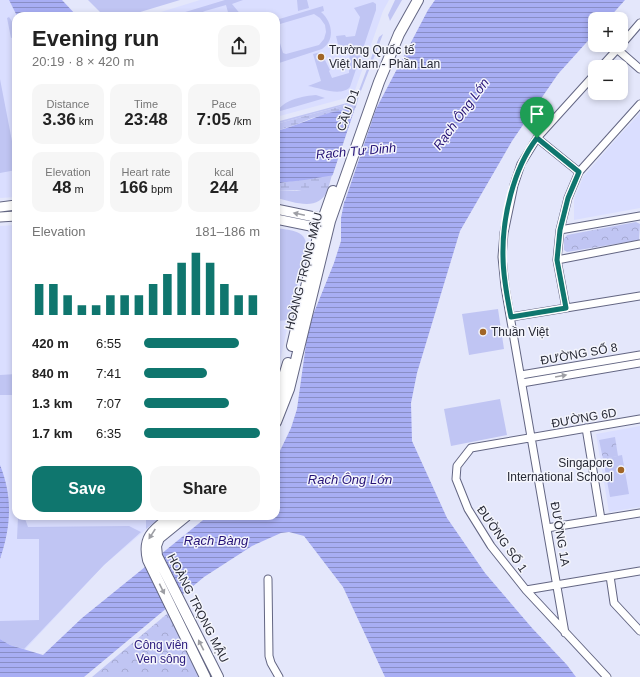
<!DOCTYPE html>
<html lang="en">
<head>
<meta charset="utf-8">
<style>
	:root { --surface:#fff; --page:#f6f6f6; --text:#222; --muted:#767676; --accent:#0f766e }
	body { margin:0; font-family:Helvetica,sans-serif; background:var(--page); color:var(--text); height:100vh; display:flex; flex-direction:column; font-size:15px; white-space:nowrap }
	* { box-sizing:border-box; margin:0 }
	p { font-size:13px; color:var(--muted) }
	.icon { flex:none; width:22px; height:22px; fill:none; stroke:currentColor; stroke-width:2; stroke-linecap:round; stroke-linejoin:round }
	.map { position:relative; flex:1; overflow:hidden }
	.sheet { position:absolute; left:12px; top:12px; width:268px; height:508px; display:flex; flex-direction:column; background:var(--surface); border-radius:12px; box-shadow:0 2px 6px #0003 }
	.sheet>* { flex:none }
	.tools { position:absolute; left:588px; top:12px; display:grid; gap:8px }
	.tools a { display:grid; place-items:center; width:40px; height:40px; border-radius:8px; background:var(--surface); box-shadow:0 2px 6px #0003; font-size:20px }
	.pin { position:absolute; display:grid; place-items:center; width:34px; height:34px; color:#fff; margin:-41px -17px; border-radius:50% 50% 50% 0; rotate:-45deg; box-shadow:0 0 4px #0007 }
	.pin .icon { rotate:45deg }
	.round { display:grid; place-items:center; flex:none; width:42px; height:42px; border-radius:12px; background:var(--page) }
	.summary { display:flex; align-items:center; justify-content:space-between; height:68px; padding:0 20px }
	h1 { font-size:22px; font-weight:700; line-height:30px }
	.stats { display:grid; grid-template-columns:repeat(3,1fr); gap:6px; height:68px; padding:4px 20px }
	.stats div { display:grid; align-content:center; border-radius:10px; background:var(--page); text-align:center }
	.stats b { font-size:17px; font-weight:700 }
	.stats small { font-size:11px; font-weight:400 }
	.stats p { font-size:11px }
	.chart { height:112px; padding:8px 20px }
	.chart p { display:flex; justify-content:space-between }
	.chart svg { width:100%; height:72px; margin-top:4px; stroke:var(--accent); stroke-width:6 }
	.action { display:flex; gap:8px; margin-top:auto; padding:8px 20px }
	.action a { flex:1; height:46px; border-radius:12px; background:var(--accent); color:#fff; font-size:16px; font-weight:700; line-height:46px; text-align:center }
	.action a+a { background:var(--page); color:var(--text) }
	ul { padding:0 20px; list-style:none; font-size:13px }
	li { display:grid; grid-template-columns:64px 48px 1fr; align-items:center; height:30px }
	li i { height:10px; border-radius:5px; background:var(--accent) }
	.map>svg:first-child { display:block }
	.built { fill:#dadeff }
	.grass { fill:#c0c5f3 }
	.wetland { fill:url(#wetland-marsh) }
	.park { fill:url(#park-crowns) }
	.water { fill:url(#water-rules) }
	.pier { fill:#e4e7fb }
	.lines { fill:none; stroke-linecap:round; stroke-linejoin:round }
	.minor-casing { stroke:#636683; stroke-width:9 }
	.tertiary-casing { stroke:#636683; stroke-width:11 }
	.secondary-casing { stroke:#636683; stroke-width:12 }
	.minor { stroke:#fff; stroke-width:7 }
	.tertiary { stroke:#fff; stroke-width:9 }
	.secondary { stroke:#fff; stroke-width:10 }
	.oneway { fill:#9d9ea4 }
	.route-casing { stroke:#fff; stroke-width:8 }
	.route { stroke:#0f766e; stroke-width:5 }
	.poi-dot { fill:#a16526; stroke:#f4f5fc; stroke-width:1.5 }
	.labels { text-anchor:middle; dominant-baseline:central; stroke-width:3; stroke-linejoin:round; paint-order:stroke }
	.poi-label { font-size:12px; fill:#262834; stroke:#f4f5fc; text-anchor:start }
	.street-label { font-size:12px; fill:#262834; stroke:#f4f5fc }
	.park-label { font-size:12px; fill:#291a7c; stroke:#f4f5fc }
	.water-label { font-size:13px; font-style:italic; fill:#251276; stroke:#f4f5fc }
</style>
</head>
<body>
<div class="map">
<svg width="640" height="677" viewBox="0 0 640 677">
	<defs>
		<pattern id="wetland-marsh" width="20" height="14" patternUnits="userSpaceOnUse"><rect width="20" height="14" fill="#c0c5f3"/><path d="M1 5h8M5 5V1M11 12h8M15 12V8" fill="none" stroke="#a5a9d1"/></pattern>
		<pattern id="park-crowns" width="20" height="18" patternUnits="userSpaceOnUse"><rect width="20" height="18" fill="#c0c5f3"/><path d="M2 6a3 3 0 1 1 6 0M12 15a3 3 0 1 1 6 0" fill="none" stroke="#a5a9d1"/></pattern>
		<pattern id="water-rules" width="6" height="5" patternUnits="userSpaceOnUse"><rect width="6" height="5" fill="#a8aef4"/><path d="M0 2.5h6" fill="none" stroke="#898ec6"/></pattern>
	</defs>
	<rect width="100%" height="100%" fill="#e4e7fb"/>
	<path class="built" d="M0,0H9L17,16H16V197L0,198Z
		M200,0H389L383,11L355,90L351,95L346,98L276,117V16H148Z
		M640,113V208L574,220V200L583,177L618,137Z
		M16,225V516H162L104,565L21,654L0,674V226Z
		M276,228L299,233L303,235L306,240V244L276,379Z
		M640,426V507L609,512L596,434Z"/>
	<path class="grass" d="M88,0H180L127,16H104Z
		M225,0H243L232,4L242,16H229L226,5L205,11L194,16H172Z
		M297,0H307L309,8L298,11Z
		M395,0H402L390,21L388,15Z
		M373,2L376,4V10L350,87C341,97 320,88 308,86L321,81L313,54L321,52L330,70L329,71L332,78L349,73L350,48L338,44L336,36L345,35L346,37L355,36L360,17L354,8Z
		M323,6L324,11L321,12C332,21 336,40 322,49L276,64L277,52L276,30L283,53L286,54L319,45L324,39L326,32L325,25L320,18L314,14L280,24L276,30V20Z
		M9,17L16,27V36L11,38L7,18Z
		M383,34L359,96L349,104L276,124V122L347,103L354,99L358,93L379,37Z
		M0,79L16,162V170L0,173Z
		M316,95L325,98L277,112C284,99 304,96 316,95Z
		M313,188L328,189C319,213 295,202 276,198V191H296Z
		M276,228C288,230 305,230 306,244L290,320L276,321Z
		M498,309L504,349L469,355L462,314Z
		M16,374V395H0V375Z
		M500,399L507,435L451,446L444,409Z
		M622,455L629,494L610,497L603,459Z
		M18,516H24L28,527L129,526L141,532L104,565L24,649L10,645L0,639V621L39,620V539H17Z
		M146,516H162L146,529Z"/>
	<path class="wetland" d="M359,96L355,110H345L312,118L295,125L276,131V124L349,104Z
		M328,175H332L328,189L276,191V184C293,180 311,179 328,175Z"/>
	<path class="park" d="M636,222L640,224L639,240L567,252L564,250V239L567,235Z
		M615,437L618,456L603,459L599,440Z
		M168,613L199,671V677H92Z"/>
	<path class="water" d="M9,0H62L77,16H17Z
		M435,0H625L608,19H595V33L558,74L512,141L460,231L417,373L411,403L412,441L447,518L485,573L532,628L567,665L576,677H385L343,587L304,536L289,532L281,533L252,546L204,577L84,677H0V639L10,645L43,655L82,618L208,516H276V459L291,428L297,409L307,337L313,315L334,263L341,241V218L347,188L343,174C332,175 322,177 311,179C299,181 288,181 276,184V131C301,125 324,111 350,109C362,109 364,115 376,109L428,10Z
		M0,465C13,497 11,527 0,559Z"/>
	<path class="pier" d="M380,97L345,201H343L345,188L342,176L332,177L355,108L369,110L375,107Z"/>
	<g class="lines">
		<g class="minor-casing">
			<path id="minor" d="M621,45L640,23
				M617,49L640,69
				M601,67L621,45
				M537,138L579,172
				M560,230L640,216
				M557,260L640,244
				M566,308L557,260L560,230L568,198L579,172L640,104
				M511,317L640,296
				M521,375L640,355
				M522,383L640,363
				M586,428L601,519
				M547,528L640,513
				M610,576L614,603L640,631
				M268,579L269,656L271,663L279,677
				M526,590L640,571
				M565,633L505,287L502,257L504,233L514,185L521,164L537,138L595,74
				M607,677L526,590L491,546L468,509L456,479L457,466L471,448L640,419"/>
		</g>
		<g class="tertiary-casing">
			<path id="tertiary" d="M0,207L16,205
				M276,209L329,220
				M0,217L16,216
				M276,219L325,229"/>
		</g>
		<g class="secondary-casing">
			<path id="secondary" d="M292,346L320,228L333,191
				M276,403L288,363
				M276,422L289,389L330,221L379,82L399,34L418,0
				M172,516C155,529 142,536 148,560L205,677
				M186,516L159,538L156,546L157,556L218,677"/>
		</g>
		<use href="#minor" class="minor"/>
		<use href="#tertiary" class="tertiary"/>
		<use href="#secondary" class="secondary"/>
	</g>
	<defs><path id="oneway-solid" d="M-6-.8H1V-3.2L6.5 0L1 3.2V.8H-6Z"/></defs>
	<g class="oneway">
		<use href="#oneway-solid" transform="translate(299 214) rotate(-168)"/>
		<use href="#oneway-solid" transform="translate(561 376) rotate(-10)"/>
		<use href="#oneway-solid" transform="translate(152 534) rotate(123)"/>
		<use href="#oneway-solid" transform="translate(162 589) rotate(64)"/>
		<use href="#oneway-solid" transform="translate(201 645) rotate(-117)"/>
	</g>
	<g class="lines">
		<g class="route-casing">
			<path id="route" d="M537,138L579,172L568,198L560,230L557,260L566,308L511,317C507,297 503,277 503,257C502,219 513,169 537,138Z"/>
		</g>
		<use href="#route" class="route"/>
	</g>
	<g class="poi-dot">
		<circle cx="321" cy="57" r="4"/>
		<circle cx="483" cy="332" r="4"/>
		<circle cx="621" cy="470" r="4"/>
	</g>
	<g class="labels">
		<g class="poi-label">
			<text x="329" y="50">Trường Quốc tế<tspan x="329" dy="14">Việt Nam - Phần Lan</tspan></text>
			<text x="491" y="332">Thuần Việt</text>
			<text x="613" y="463" text-anchor="end">Singapore<tspan x="613" dy="14">International School</tspan></text>
		</g>
		<g class="street-label">
			<text transform="translate(348 110) rotate(-70)">CẦU D1</text>
			<text transform="translate(304 271) rotate(-76)">HOÀNG TRỌNG MẬU</text>
			<text transform="translate(579 354) rotate(-10)">ĐƯỜNG SỐ 8</text>
			<text transform="translate(584 418) rotate(-10)">ĐƯỜNG 6D</text>
			<text transform="translate(560 534) rotate(80)">ĐƯỜNG 1A</text>
			<text transform="translate(502 539) rotate(55)">ĐƯỜNG SỐ 1</text>
			<text transform="translate(198 608) rotate(63)">HOÀNG TRỌNG MẬU</text>
		</g>
		<g class="park-label">
			<text x="161" y="645">Công viên<tspan x="161" dy="14">Ven sông</tspan></text>
		</g>
		<g class="water-label">
			<text transform="translate(461 114) rotate(-54)">Rạch Ông Lớn</text>
			<text transform="translate(356 151) rotate(-5)">Rạch Tư Dinh</text>
			<text x="350" y="479">Rạch Ông Lớn</text>
			<text x="216" y="540">Rạch Bàng</text>
		</g>
	</g>
</svg>
<div class="tools">
<a>+</a>
<a>−</a>
</div>
<div class="pin" style="left:537px;top:138px;background:#1e9e55"><svg class="icon" aria-label="arrive" viewBox="0 0 24 24"><path d="M6 21V4h12l-3 4 3 4H6"/></svg></div>
<section class="sheet">
<div class="summary"><div><h1>Evening run</h1><p>20:19 · 8 × 420 m</p></div><a class="round"><svg class="icon" aria-label="share" viewBox="0 0 24 24"><path d="M12 15V3M7 8l5-5 5 5M5 13v7h14v-7"/></svg></a></div>
<div class="stats">
<div><p>Distance</p><b>3.36<small> km</small></b></div>
<div><p>Time</p><b>23:48</b></div>
<div><p>Pace</p><b>7:05<small> /km</small></b></div>
</div>
<div class="stats">
<div><p>Elevation</p><b>48<small> m</small></b></div>
<div><p>Heart rate</p><b>166<small> bpm</small></b></div>
<div><p>kcal</p><b>244</b></div>
</div>
<div class="chart"><p><span>Elevation</span>181–186 m</p>
<svg viewBox="0 0 160 44" preserveAspectRatio="none"><path d="M5 44V25M15 44V25M25 44V32M35 44V38M45 44V38M55 44V32M65 44V32M75 44V32M85 44V25M95 44V19M105 44V12M115 44V6M125 44V12M135 44V25M145 44V32M155 44V32"/></svg>
</div>
<ul>
<li><b>420 m</b>6:55<i style="width:82%"></i></li>
<li><b>840 m</b>7:41<i style="width:54%"></i></li>
<li><b>1.3 km</b>7:07<i style="width:73%"></i></li>
<li><b>1.7 km</b>6:35<i style="width:100%"></i></li>
</ul>
<div class="action"><a>Save</a><a>Share</a></div>
</section>
</div>
</body>
</html>
